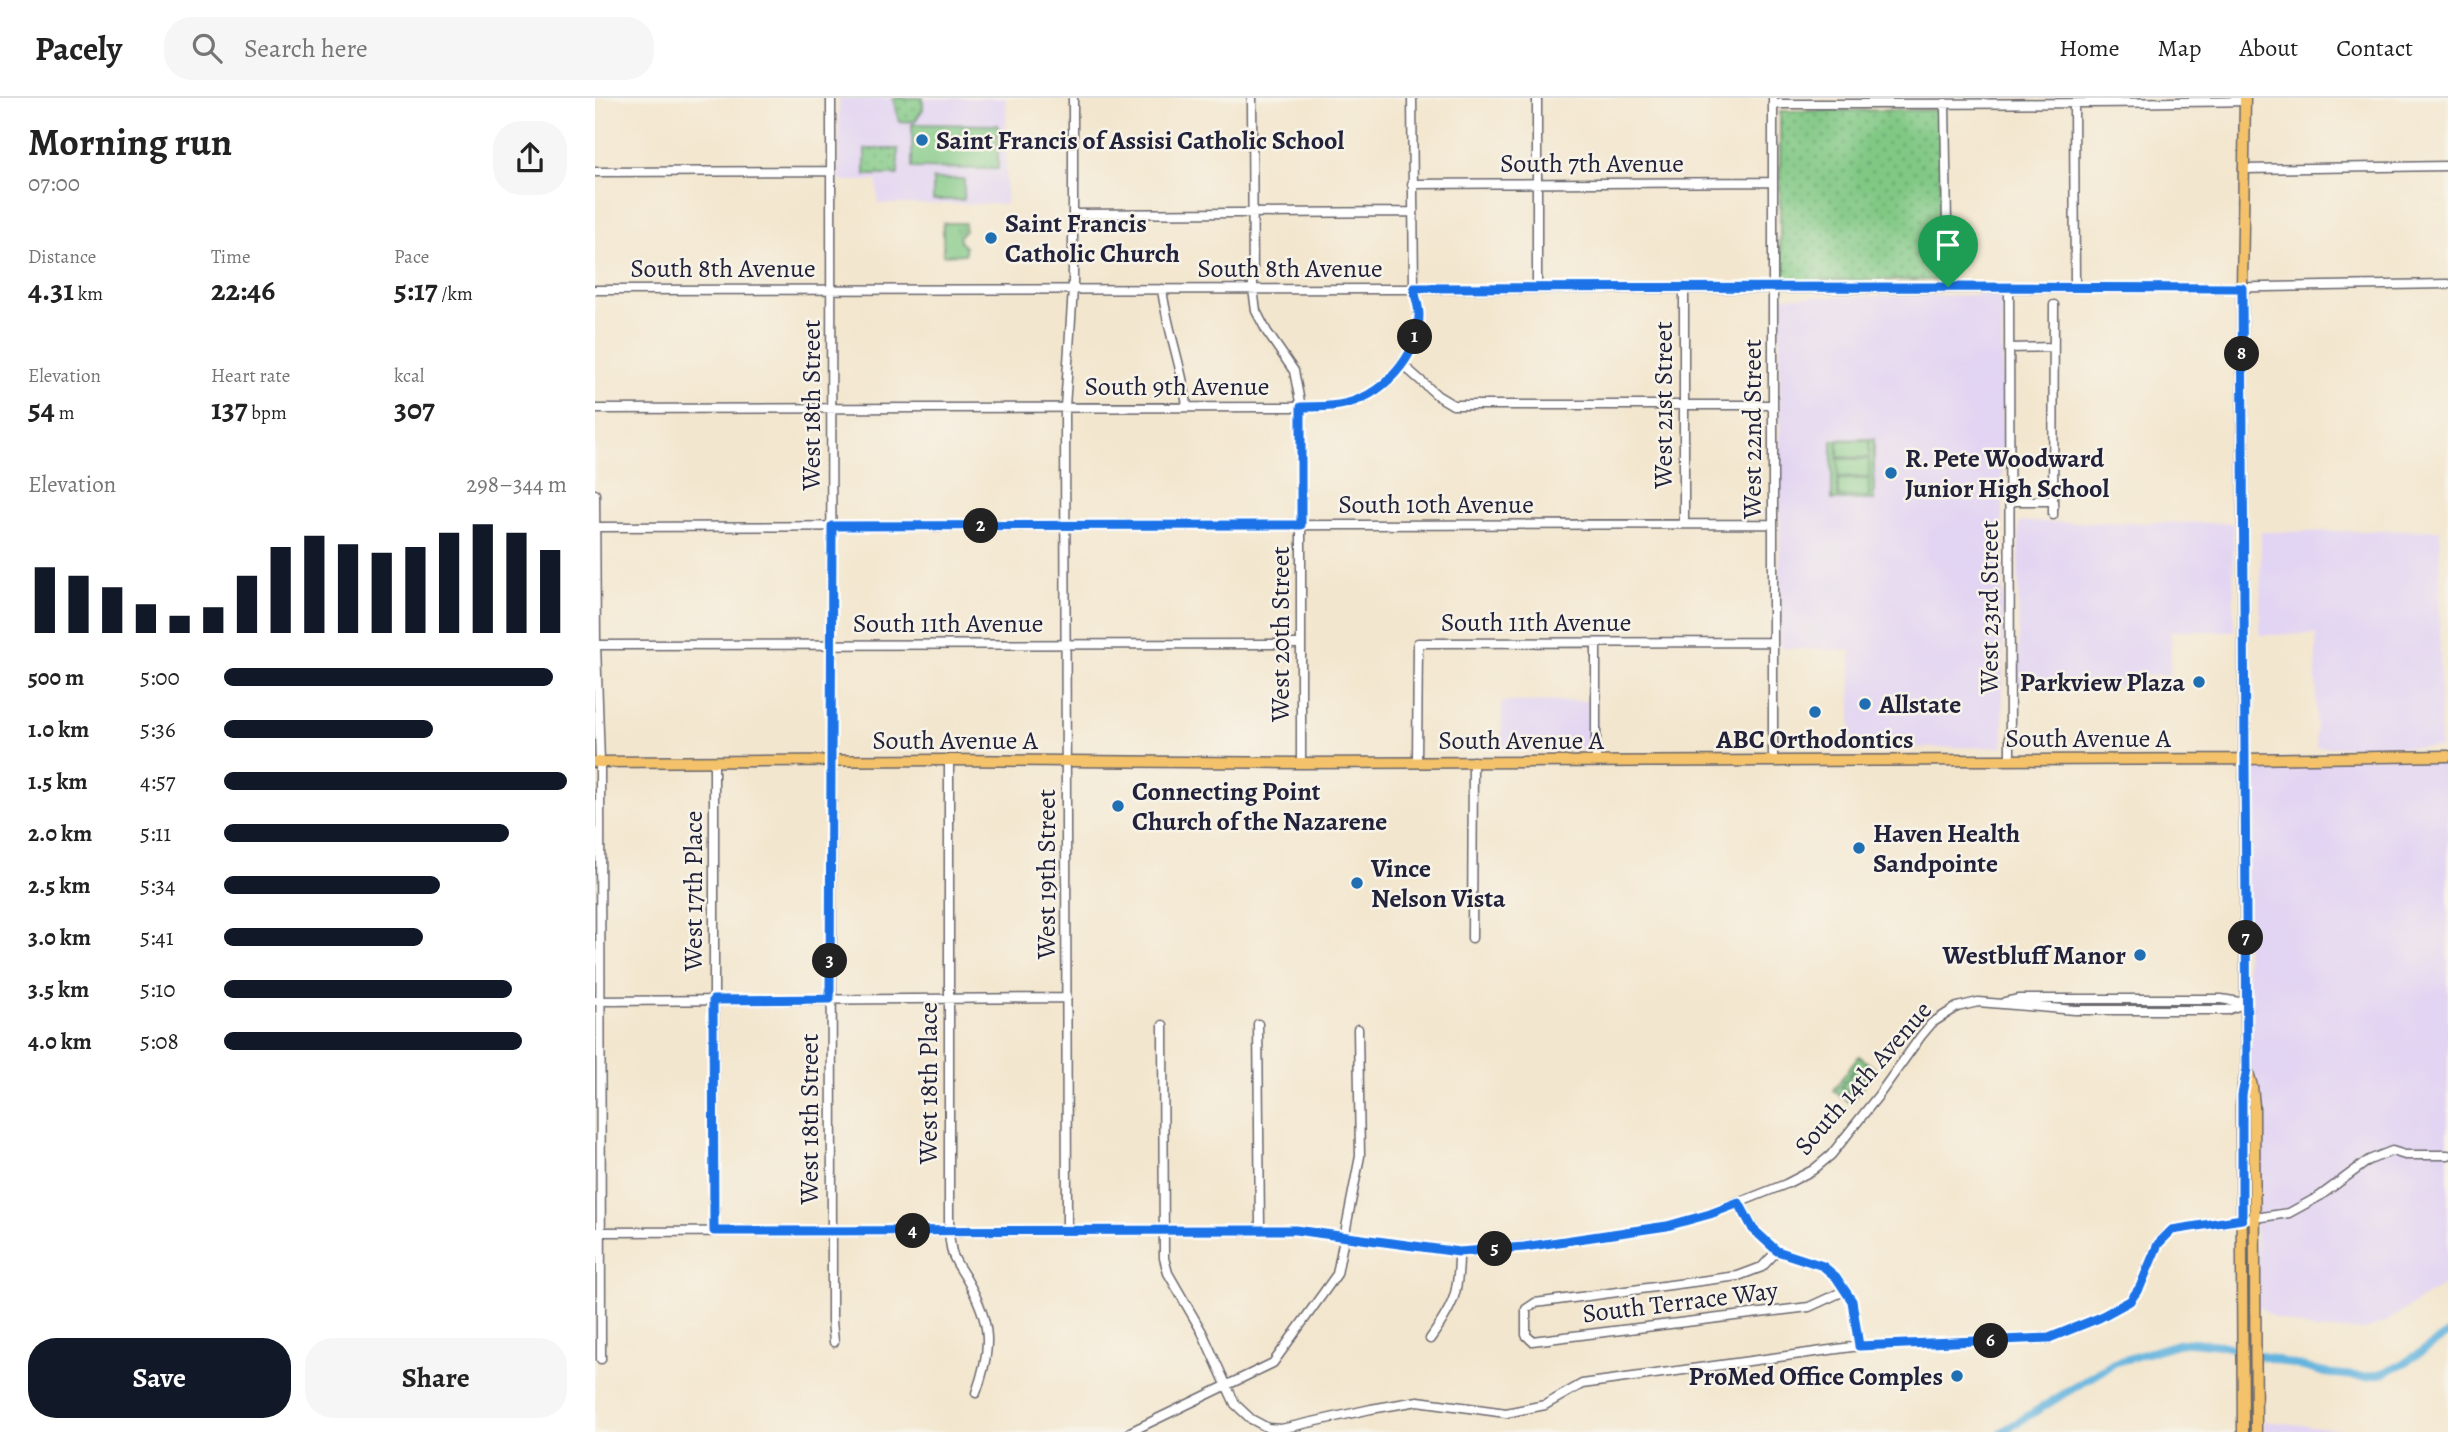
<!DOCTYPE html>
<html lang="en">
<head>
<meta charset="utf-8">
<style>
	:root { --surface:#fff; --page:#f6f6f6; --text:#222; --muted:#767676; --line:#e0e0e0; --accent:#111827 }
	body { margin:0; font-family:Alegreya,serif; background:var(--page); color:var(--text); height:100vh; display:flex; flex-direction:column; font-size:26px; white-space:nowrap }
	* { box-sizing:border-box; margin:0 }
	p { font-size:23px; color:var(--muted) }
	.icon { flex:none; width:38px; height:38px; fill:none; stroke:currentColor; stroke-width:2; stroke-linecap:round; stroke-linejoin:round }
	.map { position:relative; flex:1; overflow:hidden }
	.side { display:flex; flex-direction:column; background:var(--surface); width:595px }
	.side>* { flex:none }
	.pin { position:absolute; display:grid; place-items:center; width:60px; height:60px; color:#fff; margin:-72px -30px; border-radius:50% 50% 50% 0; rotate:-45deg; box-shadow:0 0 7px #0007 }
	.pin .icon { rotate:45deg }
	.km { position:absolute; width:35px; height:35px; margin:-18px; border-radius:50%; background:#222; color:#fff; font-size:19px; line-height:35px; text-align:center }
	.round { display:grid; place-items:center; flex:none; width:74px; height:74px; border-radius:28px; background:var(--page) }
	.summary { display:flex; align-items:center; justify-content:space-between; height:119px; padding:0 28px }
	h1 { font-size:38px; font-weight:600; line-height:52px }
	.metrics { display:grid; grid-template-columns:repeat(3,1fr); gap:10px; height:119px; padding:7px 28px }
	.metrics div { display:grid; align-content:center }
	.metrics b { font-size:30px; font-weight:600 }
	.metrics small { font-size:19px; font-weight:400 }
	.metrics p { font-size:19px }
	.chart { height:196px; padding:14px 28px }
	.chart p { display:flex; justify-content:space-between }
	.chart svg { width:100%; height:126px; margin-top:7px; stroke:var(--accent); stroke-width:6 }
	.primary-button { display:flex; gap:14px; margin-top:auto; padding:14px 28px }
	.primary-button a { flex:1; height:80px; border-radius:28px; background:var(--accent); color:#fff; font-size:28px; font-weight:600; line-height:80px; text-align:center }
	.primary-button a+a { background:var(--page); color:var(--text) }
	ul { padding:0 28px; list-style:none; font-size:23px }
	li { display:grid; grid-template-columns:112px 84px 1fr; align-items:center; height:52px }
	li i { height:18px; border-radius:9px; background:var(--accent) }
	header { display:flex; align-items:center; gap:42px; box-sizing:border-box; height:98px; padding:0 35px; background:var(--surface); border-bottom:2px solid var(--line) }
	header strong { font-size:33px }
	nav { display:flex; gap:38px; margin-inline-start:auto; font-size:24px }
	.search { width:490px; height:63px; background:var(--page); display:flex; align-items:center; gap:18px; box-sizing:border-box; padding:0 24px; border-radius:28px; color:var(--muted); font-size:26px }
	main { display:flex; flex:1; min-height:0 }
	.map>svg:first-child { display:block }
	.built { fill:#e2d4f3 }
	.grass { fill:url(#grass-tufts); stroke:#517560; stroke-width:2 }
	.park { fill:url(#park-dots); stroke:#517560; stroke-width:2 }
	.pitch { fill:#80c884; stroke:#517560; stroke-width:2 }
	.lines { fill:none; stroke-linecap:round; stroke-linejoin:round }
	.canal { stroke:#63b4de; stroke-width:8 }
	.minor-casing { stroke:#6b676e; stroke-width:11 }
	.major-casing { stroke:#6b676e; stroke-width:13 }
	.minor { stroke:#fff; stroke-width:8 }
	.major { stroke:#f3c26a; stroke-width:10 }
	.route-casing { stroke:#fff; stroke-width:14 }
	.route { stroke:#1a73e8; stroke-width:9 }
	.poi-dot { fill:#1f6fb2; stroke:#f7f3e8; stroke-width:2.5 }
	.labels { text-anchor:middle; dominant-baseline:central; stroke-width:5; stroke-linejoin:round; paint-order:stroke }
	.poi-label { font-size:26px; font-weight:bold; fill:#22223b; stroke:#f7f3e8; text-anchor:start }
	.street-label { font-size:26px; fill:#22223b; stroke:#f7f3e8 }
</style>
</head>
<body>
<header>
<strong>Pacely</strong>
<div class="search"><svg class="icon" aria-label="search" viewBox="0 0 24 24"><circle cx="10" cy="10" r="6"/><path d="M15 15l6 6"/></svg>Search here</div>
<nav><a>Home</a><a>Map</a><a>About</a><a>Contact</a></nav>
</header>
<main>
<section class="side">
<div class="summary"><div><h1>Morning run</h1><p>07:00</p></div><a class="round"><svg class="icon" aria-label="share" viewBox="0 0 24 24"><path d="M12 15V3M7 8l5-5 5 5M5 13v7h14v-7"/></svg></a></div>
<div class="metrics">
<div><p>Distance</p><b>4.31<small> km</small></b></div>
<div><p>Time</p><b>22:46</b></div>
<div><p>Pace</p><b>5:17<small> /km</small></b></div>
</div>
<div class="metrics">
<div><p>Elevation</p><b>54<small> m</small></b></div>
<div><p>Heart rate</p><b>137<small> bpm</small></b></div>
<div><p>kcal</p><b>307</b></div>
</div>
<div class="chart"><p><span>Elevation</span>298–344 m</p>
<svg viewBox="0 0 160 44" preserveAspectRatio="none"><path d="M5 44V21M15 44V24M25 44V28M35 44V34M45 44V38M55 44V35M65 44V24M75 44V14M85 44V10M95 44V13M105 44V16M115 44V14M125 44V9M135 44V6M145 44V9M155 44V15"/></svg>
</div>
<ul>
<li><b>500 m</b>5:00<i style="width:96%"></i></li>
<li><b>1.0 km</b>5:36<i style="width:61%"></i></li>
<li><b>1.5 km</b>4:57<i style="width:100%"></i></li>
<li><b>2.0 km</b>5:11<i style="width:83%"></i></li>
<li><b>2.5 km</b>5:34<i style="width:63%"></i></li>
<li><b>3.0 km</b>5:41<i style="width:58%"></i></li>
<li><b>3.5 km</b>5:10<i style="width:84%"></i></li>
<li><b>4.0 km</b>5:08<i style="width:87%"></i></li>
</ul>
<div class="primary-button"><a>Save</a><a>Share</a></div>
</section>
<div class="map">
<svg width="1853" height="1334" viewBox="0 0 1853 1334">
	<defs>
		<pattern id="grass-tufts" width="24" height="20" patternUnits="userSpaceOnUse" patternTransform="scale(1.75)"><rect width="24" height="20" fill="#80c884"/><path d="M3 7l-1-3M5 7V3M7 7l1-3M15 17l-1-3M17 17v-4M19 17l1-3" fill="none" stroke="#68a26d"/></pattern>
		<pattern id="park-dots" width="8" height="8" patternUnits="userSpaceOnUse" patternTransform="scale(1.75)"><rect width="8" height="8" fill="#80c884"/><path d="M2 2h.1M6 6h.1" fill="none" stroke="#68a26d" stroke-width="1.8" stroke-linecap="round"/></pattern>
	</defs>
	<rect width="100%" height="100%" fill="#f7f3e8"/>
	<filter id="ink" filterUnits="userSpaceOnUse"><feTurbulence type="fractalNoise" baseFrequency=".0143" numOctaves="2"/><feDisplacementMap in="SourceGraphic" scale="14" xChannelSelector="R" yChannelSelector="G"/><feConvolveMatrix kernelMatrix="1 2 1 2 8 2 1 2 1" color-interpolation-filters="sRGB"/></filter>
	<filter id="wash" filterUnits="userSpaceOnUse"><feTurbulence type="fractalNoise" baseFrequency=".00686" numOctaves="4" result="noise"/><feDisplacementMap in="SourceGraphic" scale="28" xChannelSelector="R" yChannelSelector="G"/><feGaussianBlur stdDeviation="1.57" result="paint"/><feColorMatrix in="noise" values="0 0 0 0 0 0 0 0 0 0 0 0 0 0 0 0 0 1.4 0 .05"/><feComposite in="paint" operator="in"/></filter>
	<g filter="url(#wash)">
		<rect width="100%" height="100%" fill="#f3e6ce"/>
		<path class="built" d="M244,0H411V106H283L282,83H244Z
			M1407,197L1408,649L1256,650V552L1185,550V199Z
			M1424,424L1638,425L1639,533H1576L1575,577L1539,578V588H1423Z
			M1845,432V649H1721V536L1665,537L1666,434Z
			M1001,603V652H907V604Z
			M1853,658V1184L1789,1225L1770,1232H1721L1680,1220L1661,1207L1659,997L1652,971L1650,661Z
			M1669,1323L1744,1331V1334H1670Z"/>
		<path class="grass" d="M348,125H370V133L364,138L365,144L370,149V156L348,157Z"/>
		<path class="park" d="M298,0H328V11L320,23L304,24Z
			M1345,12L1346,182L1185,183V13Z
			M270,51H303V77H270Z
			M1279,341V402H1237V342Z
			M1264,958L1281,972L1255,1005L1238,992Z"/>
		<path class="pitch" d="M317,26L403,27V71L317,70Z
			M338,81H369V102H338Z
			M1243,342H1274V360L1243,359Z
			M1243,361H1274V379H1243Z
			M1243,381H1274V399H1243Z
			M1263,967L1273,975L1256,997L1246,989Z"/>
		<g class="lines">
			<path class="canal" d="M1407,1334L1519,1265L1582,1246L1597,1244L1626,1247L1730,1275L1770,1279L1788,1275L1811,1264L1853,1236"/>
		</g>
	</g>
	<g filter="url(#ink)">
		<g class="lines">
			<g class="minor-casing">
				<path id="minor" d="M236,0L237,1223L239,1244
					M657,0L658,191L661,213L672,234L699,273L706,309V665
					M942,0V190
					M1350,5L1353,189
					M1178,6C1335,6 1493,6 1650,3
					M1479,6L1480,189
					M1648,71L1853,68
					M0,74L236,73
					M817,86L1178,84
					M479,116L817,114
					M1089,189V425
					M1414,190L1415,661
					M567,191C572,231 587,268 592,308
					M0,192L1608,190L1853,186
					M1415,250L1459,249
					M808,267L843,298L858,307H1177
					M0,311L706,309C718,309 732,309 744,307C786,300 823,260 824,217C824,208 821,199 819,190L817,0
					M0,396L1,547L5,664L6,1261
					M1415,403H1458
					M1458,417L1459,207
					M0,429L1178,426
					M0,547L705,546
					M354,662V1133C356,1160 359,1160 372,1182C397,1225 397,1250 381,1295
					M1001,662V545
					M1178,662V0
					M119,663V1133
					M822,663L823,545L1177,544
					M877,840L878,663
					M0,903L472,900
					M1410,904L1424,901H1626L1651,905
					M663,926L665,1131
					M568,927L569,1160L573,1175L607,1234L640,1306L656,1321L673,1330L686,1331L776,1311L823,1303L911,1315L950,1307L987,1286L1264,1248L1454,1240L1505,1220L1535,1203L1545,1189L1563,1145L1577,1132L1694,1115L1725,1098L1774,1062L1797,1053L1810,1057H1853
					M1144,1105L1159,1131L1182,1153L1228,1168L1242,1179L1257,1203L1264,1248
					M472,1132L470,309L478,191V0
					M0,1134L700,1132L864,1154L929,1148L1007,1138L1072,1128L1115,1116L1191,1086L1218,1072L1236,1057L1283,998L1326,938L1337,925L1362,909L1383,904L1480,912H1632L1651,905
					M1182,1153L1167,1169L1143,1178L940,1205L931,1211V1237L937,1243L1214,1209L1251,1192
					M835,1241C859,1207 864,1195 864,1154
					M535,1334L678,1265L742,1176L765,1058L763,931"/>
			</g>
			<g class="major-casing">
				<path id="major" d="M1650,0L1647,190L1651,905L1652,971L1657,988L1659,1008L1661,1334
					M0,664L354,662L706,665L1650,661L1853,658
					M1648,1334L1646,1008L1648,987L1652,971"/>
			</g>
			<use href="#minor" class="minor"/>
			<use href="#major" class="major"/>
		</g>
	</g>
	<g class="lines" filter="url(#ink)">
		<g class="route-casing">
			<path id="route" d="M1353,189L1647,190L1652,971L1647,997V1121L1577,1132L1563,1146L1545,1189L1535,1203L1504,1220L1454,1240L1264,1248L1257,1203L1241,1179L1228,1168L1182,1153L1158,1131L1144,1105L1115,1116L1072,1128L929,1149L864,1154L700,1132L119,1133L118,902L235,901L237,428L706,427V309C718,309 732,309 744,307C786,300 824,260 824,217C824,208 820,199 819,190Z"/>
		</g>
		<use href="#route" class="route"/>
	</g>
	<g class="poi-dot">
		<circle cx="327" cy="42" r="7"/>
		<circle cx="396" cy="140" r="7"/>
		<circle cx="1296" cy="375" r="7"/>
		<circle cx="1604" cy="584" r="7"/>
		<circle cx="1270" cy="606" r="7"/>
		<circle cx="1220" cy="614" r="7"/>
		<circle cx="523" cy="708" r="7"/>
		<circle cx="1264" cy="750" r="7"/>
		<circle cx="762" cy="785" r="7"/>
		<circle cx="1545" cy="857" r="7"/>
		<circle cx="1362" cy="1278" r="7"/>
	</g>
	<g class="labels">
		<g class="poi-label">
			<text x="341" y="42">Saint Francis of Assisi Catholic School</text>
			<text x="410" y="125">Saint Francis<tspan x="410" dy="30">Catholic Church</tspan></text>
			<text x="1310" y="360">R. Pete Woodward<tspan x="1310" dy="30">Junior High School</tspan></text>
			<text x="1590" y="584" text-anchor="end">Parkview Plaza</text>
			<text x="1284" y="606">Allstate</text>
			<text x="1220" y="641" text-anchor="middle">ABC Orthodontics</text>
			<text x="537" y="693">Connecting Point<tspan x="537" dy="30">Church of the Nazarene</tspan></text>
			<text x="1278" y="735">Haven Health<tspan x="1278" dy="30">Sandpointe</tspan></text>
			<text x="776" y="770">Vince<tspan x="776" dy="30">Nelson Vista</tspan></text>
			<text x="1531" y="857" text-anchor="end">Westbluff Manor</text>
			<text x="1348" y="1278" text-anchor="end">ProMed Office Comples</text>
		</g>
		<g class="street-label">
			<text x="997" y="65">South 7th Avenue</text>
			<text x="128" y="170">South 8th Avenue</text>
			<text x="695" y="170">South 8th Avenue</text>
			<text x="582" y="288">South 9th Avenue</text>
			<text transform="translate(216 307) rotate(-90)">West 18th Street</text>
			<text transform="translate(1068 307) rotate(-90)">West 21st Street</text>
			<text transform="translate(1157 331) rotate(-90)">West 22nd Street</text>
			<text x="841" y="406">South 10th Avenue</text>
			<text transform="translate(1394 509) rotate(-90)">West 23rd Street</text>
			<text x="941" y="524">South 11th Avenue</text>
			<text x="353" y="525">South 11th Avenue</text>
			<text transform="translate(685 536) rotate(-90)">West 20th Street</text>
			<text x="1493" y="640">South Avenue A</text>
			<text x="360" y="642">South Avenue A</text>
			<text x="926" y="642">South Avenue A</text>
			<text transform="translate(451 776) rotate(-90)">West 19th Street</text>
			<text transform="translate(98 793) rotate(-90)">West 17th Place</text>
			<text transform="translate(1268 980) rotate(-49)">South 14th Avenue</text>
			<text transform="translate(333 985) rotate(-90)">West 18th Place</text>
			<text transform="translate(214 1021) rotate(-90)">West 18th Street</text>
			<text transform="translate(1085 1204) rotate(-7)">South Terrace Way</text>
		</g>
	</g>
</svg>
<div class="pin" style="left:1353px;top:189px;background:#1e9e55"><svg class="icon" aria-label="arrive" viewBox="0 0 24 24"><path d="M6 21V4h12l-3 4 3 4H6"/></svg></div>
<b class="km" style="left:820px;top:239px">1</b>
<b class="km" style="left:386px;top:428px">2</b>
<b class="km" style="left:235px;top:863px">3</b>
<b class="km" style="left:318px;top:1133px">4</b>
<b class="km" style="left:900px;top:1151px">5</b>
<b class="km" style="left:1396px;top:1243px">6</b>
<b class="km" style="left:1651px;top:840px">7</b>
<b class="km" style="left:1647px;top:256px">8</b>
</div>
</main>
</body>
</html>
